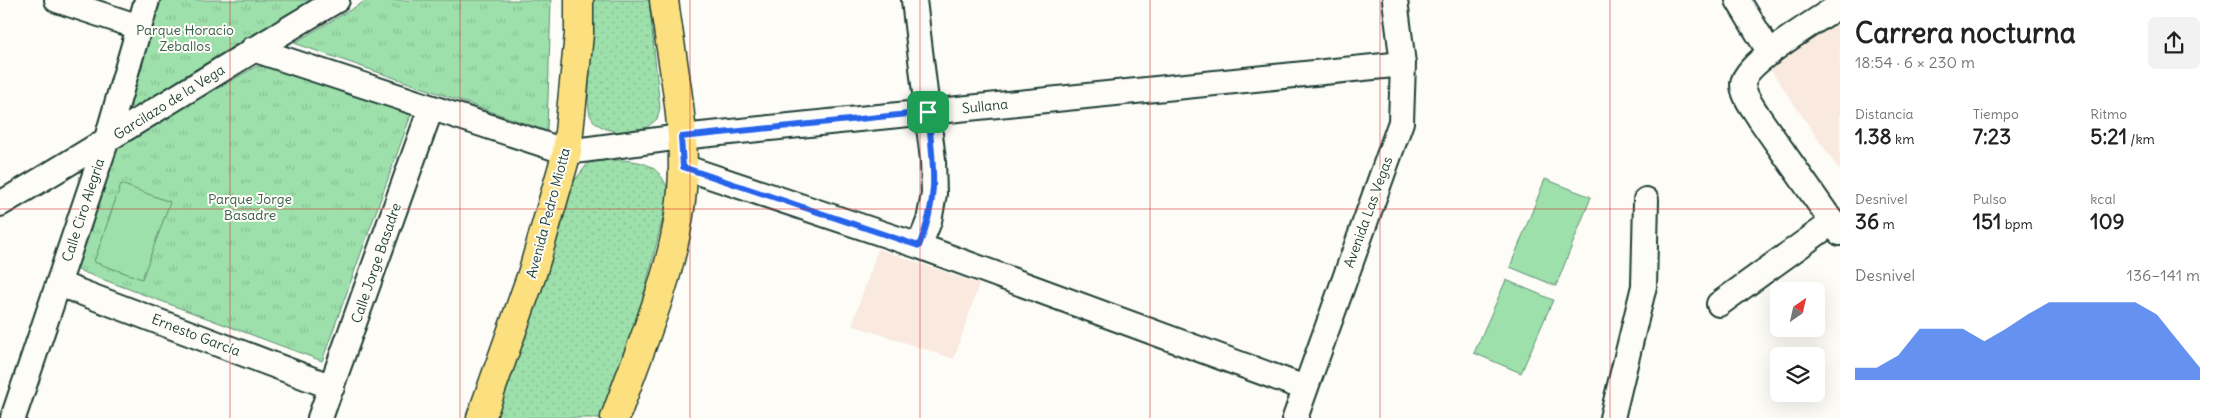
<!DOCTYPE html>
<html lang="es">
<head>
<meta charset="utf-8">
<style>
	:root { --surface:#fff; --page:#f2f2f2; --text:#222; --muted:#767676; --accent:#2563eb }
	body { margin:0; font-family:Delius,sans-serif; background:var(--page); color:var(--text); height:100vh; display:flex; flex-direction:column; font-size:19px; white-space:nowrap }
	* { box-sizing:border-box; margin:0 }
	p { font-size:16px; color:var(--muted) }
	.icon { flex:none; width:28px; height:28px; fill:none; stroke:currentColor; stroke-width:2; stroke-linecap:round; stroke-linejoin:round }
	.map { position:relative; flex:1; overflow:hidden }
	.drawer { display:flex; flex-direction:column; background:var(--surface); width:375px }
	.drawer>* { flex:none }
	.needle { width:32px; rotate:34deg }
	.tools { position:absolute; left:1770px; top:282px; display:grid; gap:10px }
	.tools a { display:grid; place-items:center; width:55px; height:55px; border-radius:8px; background:var(--surface); box-shadow:0 5px 20px #0002; font-size:25px }
	.pin { position:absolute; display:grid; place-items:center; width:42px; height:42px; color:#fff; margin:-21px; border-radius:10px; box-shadow:0 2px 8px #0006 }
	.round { display:grid; place-items:center; flex:none; width:52px; height:52px; border-radius:8px; background:var(--page) }
	.summary { display:flex; align-items:center; justify-content:space-between; height:85px; padding:0 15px }
	h1 { font-size:28px; font-weight:700; line-height:38px }
	.metrics { display:grid; grid-template-columns:repeat(3,1fr); gap:8px; height:85px; padding:5px 15px }
	.metrics div { display:grid; align-content:center }
	.metrics b { font-size:21px; font-weight:700 }
	.metrics small { font-size:14px; font-weight:400 }
	.metrics p { font-size:14px }
	.chart { height:140px; padding:10px 15px }
	.chart p { display:flex; justify-content:space-between }
	.chart svg { width:100%; height:90px; margin-top:5px; fill:var(--accent); opacity:.7 }
	main { display:flex; flex:1; min-height:0 }
	.map>svg:first-child { display:block }
	.built { fill:#f9e9de }
	.grass { fill:url(#grass-dots); stroke:#5e8e70 }
	.park { fill:url(#park-tufts); stroke:#5e8e70 }
	.garden { fill:#9de0ab; stroke:#5e8e70 }
	.lines { fill:none; stroke-linecap:round; stroke-linejoin:round }
	.minor-casing { stroke:#1f3d34; stroke-width:28 }
	.major-casing { stroke:#1f3d34; stroke-width:31 }
	.minor { stroke:#fdfcf7; stroke-width:24 }
	.major { stroke:#fce080; stroke-width:28 }
	.route-casing { stroke:#fff; stroke-width:10 }
	.route { stroke:#2563eb; stroke-width:6 }
	.grid { fill:none; stroke:#d62828; stroke-width:1; stroke-opacity:0.55 }
	.labels { text-anchor:middle; dominant-baseline:central; stroke-width:4; stroke-linejoin:round; paint-order:stroke }
	.park-label { font-size:14px; fill:#385e4c; stroke:#fdfcf7 }
	.street-label { font-size:14px; fill:#1f3d34; stroke:#fdfcf7 }
</style>
</head>
<body>
<main>
<div class="map">
<svg width="1840" height="418" viewBox="0 0 1840 418">
	<defs>
		<pattern id="grass-dots" width="8" height="8" patternUnits="userSpaceOnUse" patternTransform="scale(1.25)"><rect width="8" height="8" fill="#9de0ab"/><path d="M2 2h.1M6 6h.1" fill="none" stroke="#87c194" stroke-width="1.8" stroke-linecap="round"/></pattern>
		<pattern id="park-tufts" width="24" height="20" patternUnits="userSpaceOnUse" patternTransform="scale(1.25)"><rect width="24" height="20" fill="#9de0ab"/><path d="M3 7l-1-3M5 7V3M7 7l1-3M15 17l-1-3M17 17v-4M19 17l1-3" fill="none" stroke="#87c194"/></pattern>
	</defs>
	<rect width="100%" height="100%" fill="#fdfcf7"/>
	<filter id="ink" filterUnits="userSpaceOnUse"><feTurbulence type="fractalNoise" baseFrequency=".02" numOctaves="2"/><feDisplacementMap in="SourceGraphic" scale="10" xChannelSelector="R" yChannelSelector="G"/><feConvolveMatrix kernelMatrix="1 2 1 2 8 2 1 2 1" color-interpolation-filters="sRGB"/></filter>
	<g filter="url(#ink)">
		<path class="built" d="M1840,19V171L1768,66Z
			M878,249L979,284L954,359L852,325Z"/>
		<path class="grass" d="M589,0H649L660,108L657,119L642,131L618,132L606,129L595,123L590,115L588,103L590,72Z
			M606,160C637,160 659,160 669,193L638,318L605,418H494L568,189L589,162Z"/>
		<path class="park" d="M159,0H321L137,110L129,105L127,98Z
			M367,0H551L547,131L294,43Z
			M257,66L270,67L411,115L322,361L75,269L119,144Z"/>
		<path class="garden" d="M1545,179L1591,197L1556,286L1510,267Z
			M121,184L170,202L142,279L94,262Z
			M1506,280L1553,300L1521,373L1474,353Z"/>
		<g class="lines">
			<g class="minor-casing">
				<path id="minor" d="M57,0L139,27
					M914,0L933,160L934,194L929,221L919,246
					M1738,0L1770,53
					M1840,5C1821,18 1744,63 1743,84C1743,96 1754,109 1760,119L1840,233
					M253,49L567,152L681,137L1403,64
					M683,167L919,246L1305,388
					M0,204C113,138 223,67 337,0
					M59,284L332,387
					M1719,304L1833,222
					M13,418L106,142L147,0
					M320,418L431,108
					M1295,418L1401,122L1403,64L1395,0
					M1612,418L1644,286L1646,200"/>
			</g>
			<g class="major-casing">
				<path id="major" d="M481,418L532,274L567,152L579,34V0
					M615,418C644,337 683,253 683,166C683,111 671,55 664,0"/>
			</g>
			<use href="#minor" class="minor"/>
			<use href="#major" class="major"/>
		</g>
	</g>
	<g class="lines" filter="url(#ink)">
		<g class="route-casing">
			<path id="route" d="M928,112C933,163 940,196 919,246L683,167L681,137Z"/>
		</g>
		<use href="#route" class="route"/>
	</g>
	<path class="grid" d="M230,0V418M460,0V418M690,0V418M920,0V418M1150,0V418M1380,0V418M1610,0V418M0,209H1840"/>
	<g class="labels">
		<g class="park-label">
			<text x="185" y="30">Parque Horacio<tspan x="185" dy="16">Zeballos</tspan></text>
			<text x="250" y="199">Parque Jorge<tspan x="250" dy="16">Basadre</tspan></text>
		</g>
		<g class="street-label">
			<text transform="translate(169 102) rotate(-32)">Garcilazo de la Vega</text>
			<text transform="translate(985 106) rotate(-6)">Sullana</text>
			<text transform="translate(83 210) rotate(-72)">Calle Ciro Alegria</text>
			<text transform="translate(1368 212) rotate(-70)">Avenida Las Vegas</text>
			<text transform="translate(548 213) rotate(-75)">Avenida Pedro Miotta</text>
			<text transform="translate(376 263) rotate(-71)">Calle Jorge Basadre</text>
			<text transform="translate(196 335) rotate(21)">Ernesto García</text>
		</g>
	</g>
</svg>
<div class="tools">
<a><svg class="needle" viewBox="-14 -14 28 28"><path d="M0-13l5 13h-10z" fill="#e53935"/><path d="M0 13l5-13h-10z" fill="#767676"/></svg></a>
<a><svg class="icon" aria-label="layers" viewBox="0 0 24 24"><path d="M12 4l9 5-9 5-9-5zM3 14l9 5 9-5"/></svg></a>
</div>
<div class="pin" style="left:928px;top:112px;background:#1e9e55"><svg class="icon" aria-label="arrive" viewBox="0 0 24 24"><path d="M6 21V4h12l-3 4 3 4H6"/></svg></div>
</div>
<section class="drawer">
<div class="summary"><div><h1>Carrera nocturna</h1><p>18:54 · 6 × 230 m</p></div><a class="round"><svg class="icon" aria-label="share" viewBox="0 0 24 24"><path d="M12 15V3M7 8l5-5 5 5M5 13v7h14v-7"/></svg></a></div>
<div class="metrics">
<div><p>Distancia</p><b>1.38<small> km</small></b></div>
<div><p>Tiempo</p><b>7:23</b></div>
<div><p>Ritmo</p><b>5:21<small> /km</small></b></div>
</div>
<div class="metrics">
<div><p>Desnivel</p><b>36<small> m</small></b></div>
<div><p>Pulso</p><b>151<small> bpm</small></b></div>
<div><p>kcal</p><b>109</b></div>
</div>
<div class="chart"><p><span>Desnivel</span>136–141 m</p>
<svg viewBox="0 0 160 44" preserveAspectRatio="none"><path d="M0 44V38L10 38L20 32L30 19L40 19L50 19L60 25L70 19L80 12L90 6L100 6L110 6L120 6L130 6L140 12L150 25L160 38V44z"/></svg>
</div>
</section>
</main>
</body>
</html>
